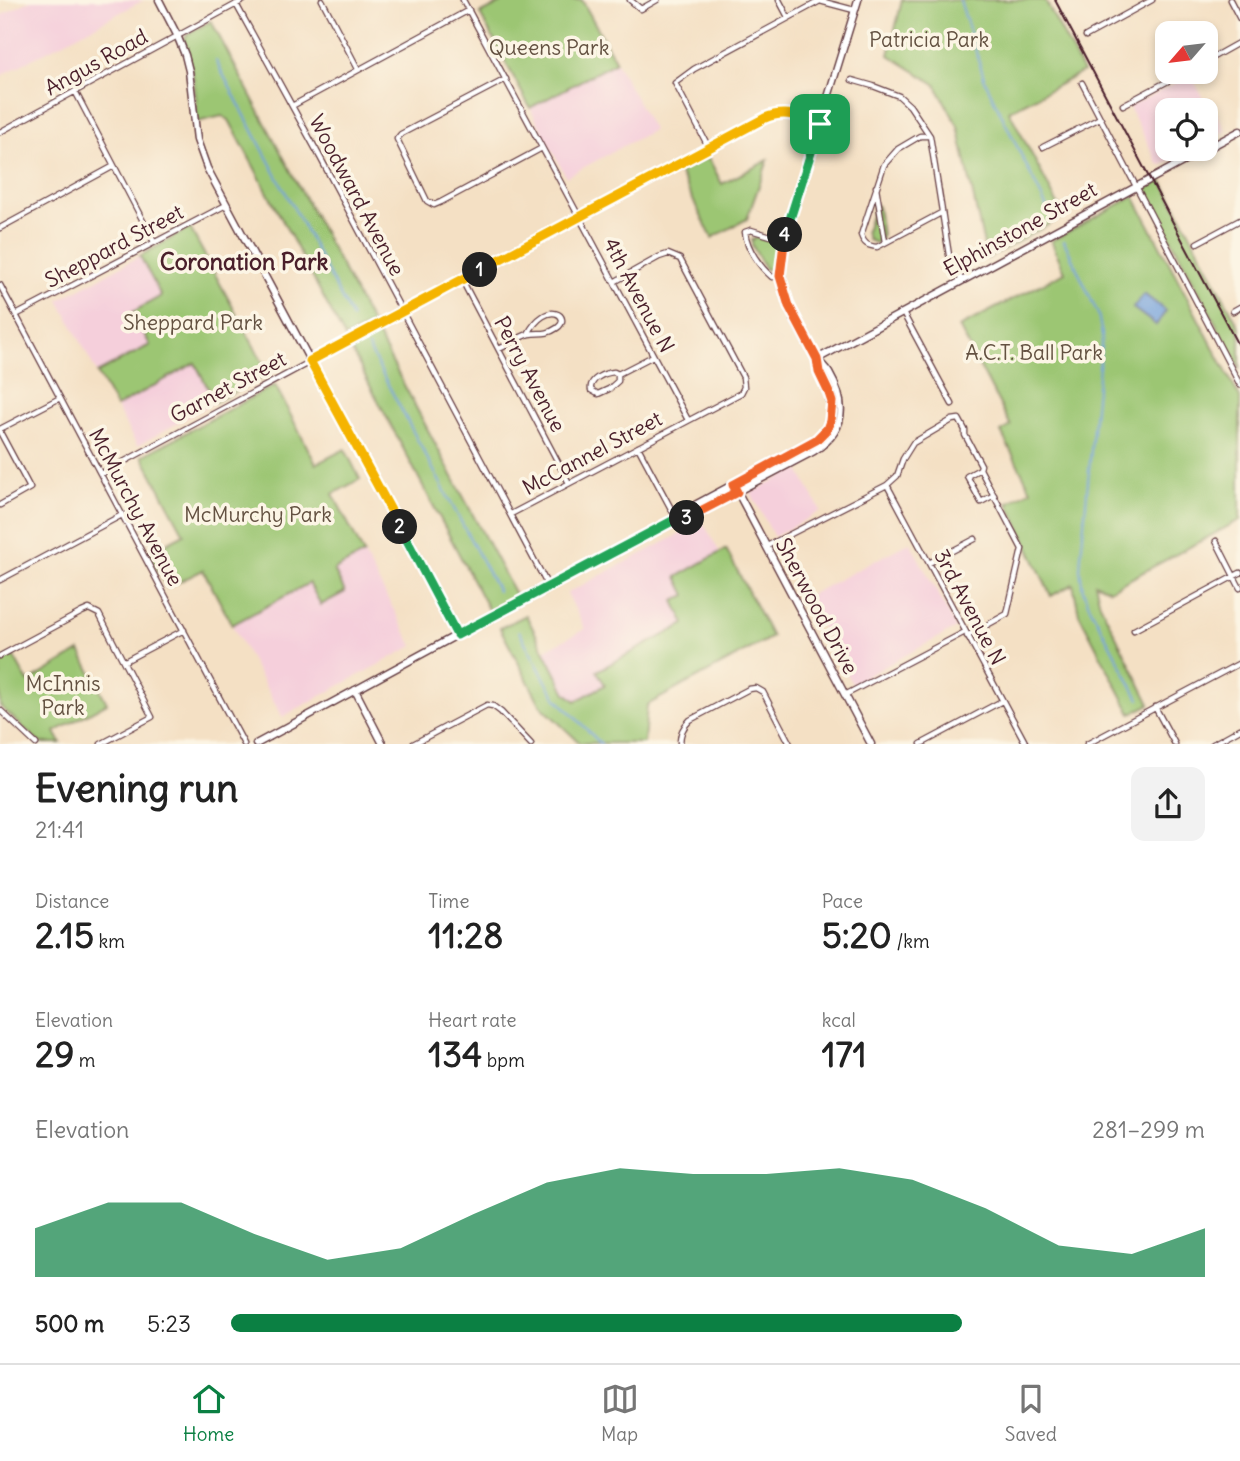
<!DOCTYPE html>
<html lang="en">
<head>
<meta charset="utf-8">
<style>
	:root { --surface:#fff; --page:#f2f2f2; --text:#222; --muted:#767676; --line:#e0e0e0; --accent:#0b8043 }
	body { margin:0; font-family:Delius,sans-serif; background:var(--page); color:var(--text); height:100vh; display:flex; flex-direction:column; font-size:26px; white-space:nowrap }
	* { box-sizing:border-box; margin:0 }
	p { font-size:23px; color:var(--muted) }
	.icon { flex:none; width:38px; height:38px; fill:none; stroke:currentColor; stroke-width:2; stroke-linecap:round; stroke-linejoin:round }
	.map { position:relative; height:744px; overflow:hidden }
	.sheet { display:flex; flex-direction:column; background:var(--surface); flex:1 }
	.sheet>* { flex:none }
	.needle { width:46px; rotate:242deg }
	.controls { position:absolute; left:1155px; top:21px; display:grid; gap:14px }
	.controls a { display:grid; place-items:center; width:63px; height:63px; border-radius:14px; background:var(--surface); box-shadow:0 4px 10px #0003; font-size:35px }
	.pin { position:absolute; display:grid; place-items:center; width:60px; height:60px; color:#fff; margin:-30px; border-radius:14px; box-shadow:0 4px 10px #0006 }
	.km { position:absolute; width:35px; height:35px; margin:-18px; border-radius:50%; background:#222; color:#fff; font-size:19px; line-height:35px; text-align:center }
	.round { display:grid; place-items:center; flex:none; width:74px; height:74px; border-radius:14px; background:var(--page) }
	.head { display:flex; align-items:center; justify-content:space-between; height:119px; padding:0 35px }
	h1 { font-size:38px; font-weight:700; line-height:52px }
	.stats { display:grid; grid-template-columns:repeat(3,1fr); gap:10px; height:119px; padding:7px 35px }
	.stats div { display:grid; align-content:center }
	.stats b { font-size:35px; font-weight:700 }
	.stats small { font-size:19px; font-weight:400 }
	.stats p { font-size:19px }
	.chart { height:196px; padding:14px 35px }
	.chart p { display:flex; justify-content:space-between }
	.chart svg { width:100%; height:126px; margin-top:7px; fill:var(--accent); opacity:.7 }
	ul { padding:0 35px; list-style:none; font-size:23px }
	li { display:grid; grid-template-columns:112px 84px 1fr; align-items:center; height:52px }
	li i { height:18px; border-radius:9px; background:var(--accent) }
	.tab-bar { display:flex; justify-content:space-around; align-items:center; height:98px; border-top:2px solid var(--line); background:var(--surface); font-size:19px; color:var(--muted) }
	.tab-bar a { display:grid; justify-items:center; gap:4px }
	.tab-bar .current { color:var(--accent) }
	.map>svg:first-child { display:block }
	.built { fill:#f5cfdb }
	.green { fill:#9cc673; stroke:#73724f; stroke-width:2 }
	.water { fill:#73a1dc; stroke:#5e6084; stroke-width:2 }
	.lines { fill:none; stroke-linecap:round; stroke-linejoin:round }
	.stream { stroke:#73a1dc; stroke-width:2 }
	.minor-casing { stroke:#643c42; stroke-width:7 }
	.tertiary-casing { stroke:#643c42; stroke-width:9 }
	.minor { stroke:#fff; stroke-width:4.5 }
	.tertiary { stroke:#fff; stroke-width:6 }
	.rail { stroke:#4a1f2b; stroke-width:2 }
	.split-1-casing { stroke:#fff; stroke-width:14 }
	.split-2-casing { stroke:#fff; stroke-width:14 }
	.split-3-casing { stroke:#fff; stroke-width:14 }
	.split-4-casing { stroke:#fff; stroke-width:14 }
	.split-5-casing { stroke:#fff; stroke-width:14 }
	.split-1 { stroke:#f5b400; stroke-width:9 }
	.split-2 { stroke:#f5b400; stroke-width:9 }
	.split-3 { stroke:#22a559; stroke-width:9 }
	.split-4 { stroke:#f0652b; stroke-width:9 }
	.split-5 { stroke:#22a559; stroke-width:9 }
	.labels { text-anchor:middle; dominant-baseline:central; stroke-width:7; stroke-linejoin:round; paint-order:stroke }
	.park-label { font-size:21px; fill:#635141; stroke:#fcf5e5 }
	.street-label { font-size:21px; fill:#4a1f2b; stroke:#fcf5e5 }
	.neighbourhood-label { font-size:23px; font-weight:bold; fill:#4a1f2b; stroke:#fcf5e5 }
</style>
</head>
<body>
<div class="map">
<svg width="1240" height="744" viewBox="0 0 1240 744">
	<rect width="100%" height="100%" fill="#fcf5e5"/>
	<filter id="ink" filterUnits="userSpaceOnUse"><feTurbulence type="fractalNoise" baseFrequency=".0143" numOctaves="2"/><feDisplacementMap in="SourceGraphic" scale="14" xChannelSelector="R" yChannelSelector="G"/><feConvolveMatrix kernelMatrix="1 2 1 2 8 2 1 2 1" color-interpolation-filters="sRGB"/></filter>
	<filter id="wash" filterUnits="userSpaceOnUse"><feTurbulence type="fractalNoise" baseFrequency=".00686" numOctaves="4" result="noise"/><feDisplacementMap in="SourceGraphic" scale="28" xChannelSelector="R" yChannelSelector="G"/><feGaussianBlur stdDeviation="1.57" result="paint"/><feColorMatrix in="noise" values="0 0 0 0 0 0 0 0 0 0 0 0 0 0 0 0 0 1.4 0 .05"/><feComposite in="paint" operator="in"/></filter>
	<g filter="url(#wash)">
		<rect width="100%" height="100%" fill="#f4e0c4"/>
		<path class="built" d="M31,0H144L0,76V16Z
			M616,62L653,130L566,177L530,108Z
			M1191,75L1207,106L1212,104L1226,131L1206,142V110H1167V149H1192L1162,165L1158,164L1129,107Z
			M140,256L162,296L150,345L97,373L59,300Z
			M195,363L215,402L137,446L116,407Z
			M798,468L821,511L774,537L751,493Z
			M703,522L730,571L674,601L685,624L598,671L605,685L575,701L566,693L545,650L585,629L567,593Z
			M910,542L956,628L852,684L806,597Z
			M364,554L413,646L282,717L232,625Z"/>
		<path class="green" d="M507,0H582L616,62L530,108L480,14Z
			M902,0H1045L1083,72L1009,111L1064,216L987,259L958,126L935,84L889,55Z
			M211,21L372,324L345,338L229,120L222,116L197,122C197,93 193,68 184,41L187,34Z
			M708,157L722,184L768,160L747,219L712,238L679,172Z
			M1162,180L1240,328V369L1146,192L1147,188Z
			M1134,196L1240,398V520L1110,590L1095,583L1100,604L1150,704L1131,714L1079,614L1073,584L1051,596L1008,503L1031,490L1001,432L1011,426L959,327L1065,272L1051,241Z
			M876,205L878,207L882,236L880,241L875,243L868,240L866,232L874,206Z
			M190,228L269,374L215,402L195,363L116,407L97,373L150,345L133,312L161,296L140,256Z
			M757,237L772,241L776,245L771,270L765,269L752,245V240Z
			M376,332L516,596L489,611L349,346Z
			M275,385L316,464L345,449L360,479L333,494L364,554L334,570L345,592L321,605L309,583L232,625L203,570L167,588L148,553L184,534L142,456Z
			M726,549L772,637L647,705L644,743H580L541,706L500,628L526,615L566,693L576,701L605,685L597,671L685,624L674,601L686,595L677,577Z
			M80,651L107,703L55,732L61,743H40L0,706V662L13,655L28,682Z"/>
		<path class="water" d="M1144,294L1166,311L1156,325L1133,308Z"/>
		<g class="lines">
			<path class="stream" d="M960,0L985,81L1050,214
				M216,61L352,318
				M1064,241L1098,314L1102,335L1081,555L1080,569L1083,590L1088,603L1139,699
				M368,347L498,591
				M519,631L547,683L557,699L601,744"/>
		</g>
	</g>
	<g filter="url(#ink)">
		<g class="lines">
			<g class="minor-casing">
				<path id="minor" d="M322,0L358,69
					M463,0L688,420
					M630,0L641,9L657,0
					M779,0L788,17
					M1230,0L1240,19
					M236,4L320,157L548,586
					M1086,36L1152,0
					M1206,61L1240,42
					M506,79L401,134L397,139L427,201L434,205L441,202L542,148
					M852,80L873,86L899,96L910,106L930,136L949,255L962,281
					M1082,83L1240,385
					M75,91L154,242
					M1123,105L1185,72
					M292,106L469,10
					M0,132L244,0
					M929,136H920L898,149L884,165L861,235C864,244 868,246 877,247L941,213
					M1043,147L1100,118
					M709,148L675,83L694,69L820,1L854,10
					M876,187L885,242
					M0,228L114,166
					M1197,243L1240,220
					M780,276L772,277C760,267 747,249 745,232L751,230L784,240
					M462,280L569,483
					M0,285L244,744
					M1233,311L1240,307
					M903,313L952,404
					M16,315L226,205
					M499,349C508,345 520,336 529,334C541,332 545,336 557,328C573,317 547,298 528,334
					M618,374V381L609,389L598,394L591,390C589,379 604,373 614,372L618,374L653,356
					M0,429L60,398
					M0,432L30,488L0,505
					M638,447L676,518
					M980,469L967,476L981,502L994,495
					M101,474L765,118C786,109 800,117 820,124
					M887,485L897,476L903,459L913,443L952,420L959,419L965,430V435L981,465L980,469L1022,549L1007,614L967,636
					M887,485L1026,744
					M511,514L741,393L744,387L743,377L680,259L668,254L659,257L614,282
					M1216,541L1240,588
					M767,546L887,485
					M929,563L975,539
					M0,580L122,515
					M1134,630L1240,573
					M0,656L82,612L89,609L99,614L152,717L101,744
					M125,661L184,630
					M845,695L965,632
					M1155,707L1175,744
					M0,710L36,744
					M413,744L487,705L493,706L501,712L531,744
					M680,744C680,733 683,727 690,720L749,689L756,688L763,692L790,744
					M921,744L1002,701
					M1087,744L1240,663
					M1213,744L1240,729"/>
			</g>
			<g class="tertiary-casing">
				<path id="tertiary" d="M159,0L177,35L185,55L189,71L197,140L207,168L457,635
					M817,359L1240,131
					M736,489L871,744
					M676,519H685L814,451C846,431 847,404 829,373C825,367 819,362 815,356C806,341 794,320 788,304C779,278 781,266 784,240L858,0
					M355,690L383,744
					M256,744L527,597L647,535L676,519L682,512L816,440C849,413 821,390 817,359"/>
			</g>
			<use href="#minor" class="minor"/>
			<use href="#tertiary" class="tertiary"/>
			<path class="rail" d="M1055,0L1240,349"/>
		</g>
	</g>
	<g class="lines" filter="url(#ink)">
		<g class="split-1-casing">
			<path id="split-1" d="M480,270L765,118C786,109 799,117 820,124"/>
		</g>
		<g class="split-2-casing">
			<path id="split-2" d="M400,527L310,361L480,270"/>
		</g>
		<g class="split-3-casing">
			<path id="split-3" d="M400,527L457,635L676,519L687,518"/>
		</g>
		<g class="split-4-casing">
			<path id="split-4" d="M687,518L737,492L733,485L816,440L827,429L830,421L832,402L829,393L819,372L817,359L789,306L780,276L785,235"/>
		</g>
		<g class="split-5-casing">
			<path id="split-5" d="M785,235L820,124"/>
		</g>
		<use href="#split-1" class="split-1"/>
		<use href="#split-2" class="split-2"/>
		<use href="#split-3" class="split-3"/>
		<use href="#split-4" class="split-4"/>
		<use href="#split-5" class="split-5"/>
	</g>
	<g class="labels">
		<g class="park-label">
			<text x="929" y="39">Patricia Park</text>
			<text x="549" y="47">Queens Park</text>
			<text x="193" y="322">Sheppard Park</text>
			<text x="1034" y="352">A.C.T. Ball Park</text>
			<text x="258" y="514">McMurchy Park</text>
			<text x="63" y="683">McInnis<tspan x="63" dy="24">Park</tspan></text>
		</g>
		<g class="street-label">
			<text transform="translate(96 62) rotate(-29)">Angus Road</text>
			<text transform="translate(357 195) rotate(62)">Woodward Avenue</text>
			<text transform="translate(1020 229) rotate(-29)">Elphinstone Street</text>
			<text transform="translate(114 246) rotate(-28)">Sheppard Street</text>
			<text transform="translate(639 295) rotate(62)">4th Avenue N</text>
			<text transform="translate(530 374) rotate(62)">Perry Avenue</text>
			<text transform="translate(228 387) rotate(-28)">Garnet Street</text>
			<text transform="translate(592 453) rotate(-28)">McCannel Street</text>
			<text transform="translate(136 507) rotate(62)">McMurchy Avenue</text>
			<text transform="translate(817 606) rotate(62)">Sherwood Drive</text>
			<text transform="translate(970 607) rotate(62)">3rd Avenue N</text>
		</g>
		<g class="neighbourhood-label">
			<text x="244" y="261">Coronation Park</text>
		</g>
	</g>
</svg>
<div class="controls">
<a><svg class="needle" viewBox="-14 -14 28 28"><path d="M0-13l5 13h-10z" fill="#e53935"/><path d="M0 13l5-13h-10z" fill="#767676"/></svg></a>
<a><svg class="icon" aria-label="locate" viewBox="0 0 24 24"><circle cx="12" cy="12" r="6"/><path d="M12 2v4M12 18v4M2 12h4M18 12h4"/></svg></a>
</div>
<div class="pin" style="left:820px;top:124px;background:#1e9e55"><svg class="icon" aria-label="arrive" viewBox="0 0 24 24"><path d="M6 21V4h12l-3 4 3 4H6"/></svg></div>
<b class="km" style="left:480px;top:270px">1</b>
<b class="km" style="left:400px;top:527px">2</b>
<b class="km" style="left:687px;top:518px">3</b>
<b class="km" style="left:785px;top:235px">4</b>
</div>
<section class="sheet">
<div class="head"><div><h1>Evening run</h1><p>21:41</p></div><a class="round"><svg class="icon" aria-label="share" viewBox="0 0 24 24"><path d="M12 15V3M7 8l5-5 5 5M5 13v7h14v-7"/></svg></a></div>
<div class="stats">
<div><p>Distance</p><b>2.15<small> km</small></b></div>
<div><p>Time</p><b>11:28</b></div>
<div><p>Pace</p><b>5:20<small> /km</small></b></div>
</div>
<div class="stats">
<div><p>Elevation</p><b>29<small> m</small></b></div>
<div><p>Heart rate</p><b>134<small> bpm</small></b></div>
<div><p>kcal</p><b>171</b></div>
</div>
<div class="chart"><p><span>Elevation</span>281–299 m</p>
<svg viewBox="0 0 160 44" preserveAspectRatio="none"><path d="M0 44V27L10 18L20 18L30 29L40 38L50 34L60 22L70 11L80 6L90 8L100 8L110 6L120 10L130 20L140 33L150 36L160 27V44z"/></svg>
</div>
<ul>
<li><b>500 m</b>5:23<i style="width:75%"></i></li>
</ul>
</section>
<nav class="tab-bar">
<a class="current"><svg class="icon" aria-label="home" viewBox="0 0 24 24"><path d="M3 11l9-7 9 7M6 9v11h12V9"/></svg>Home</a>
<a><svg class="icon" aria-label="map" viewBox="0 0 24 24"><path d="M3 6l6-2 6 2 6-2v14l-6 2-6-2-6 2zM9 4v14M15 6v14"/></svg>Map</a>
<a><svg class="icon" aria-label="saved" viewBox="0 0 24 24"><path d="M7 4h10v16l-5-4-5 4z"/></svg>Saved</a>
</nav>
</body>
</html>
